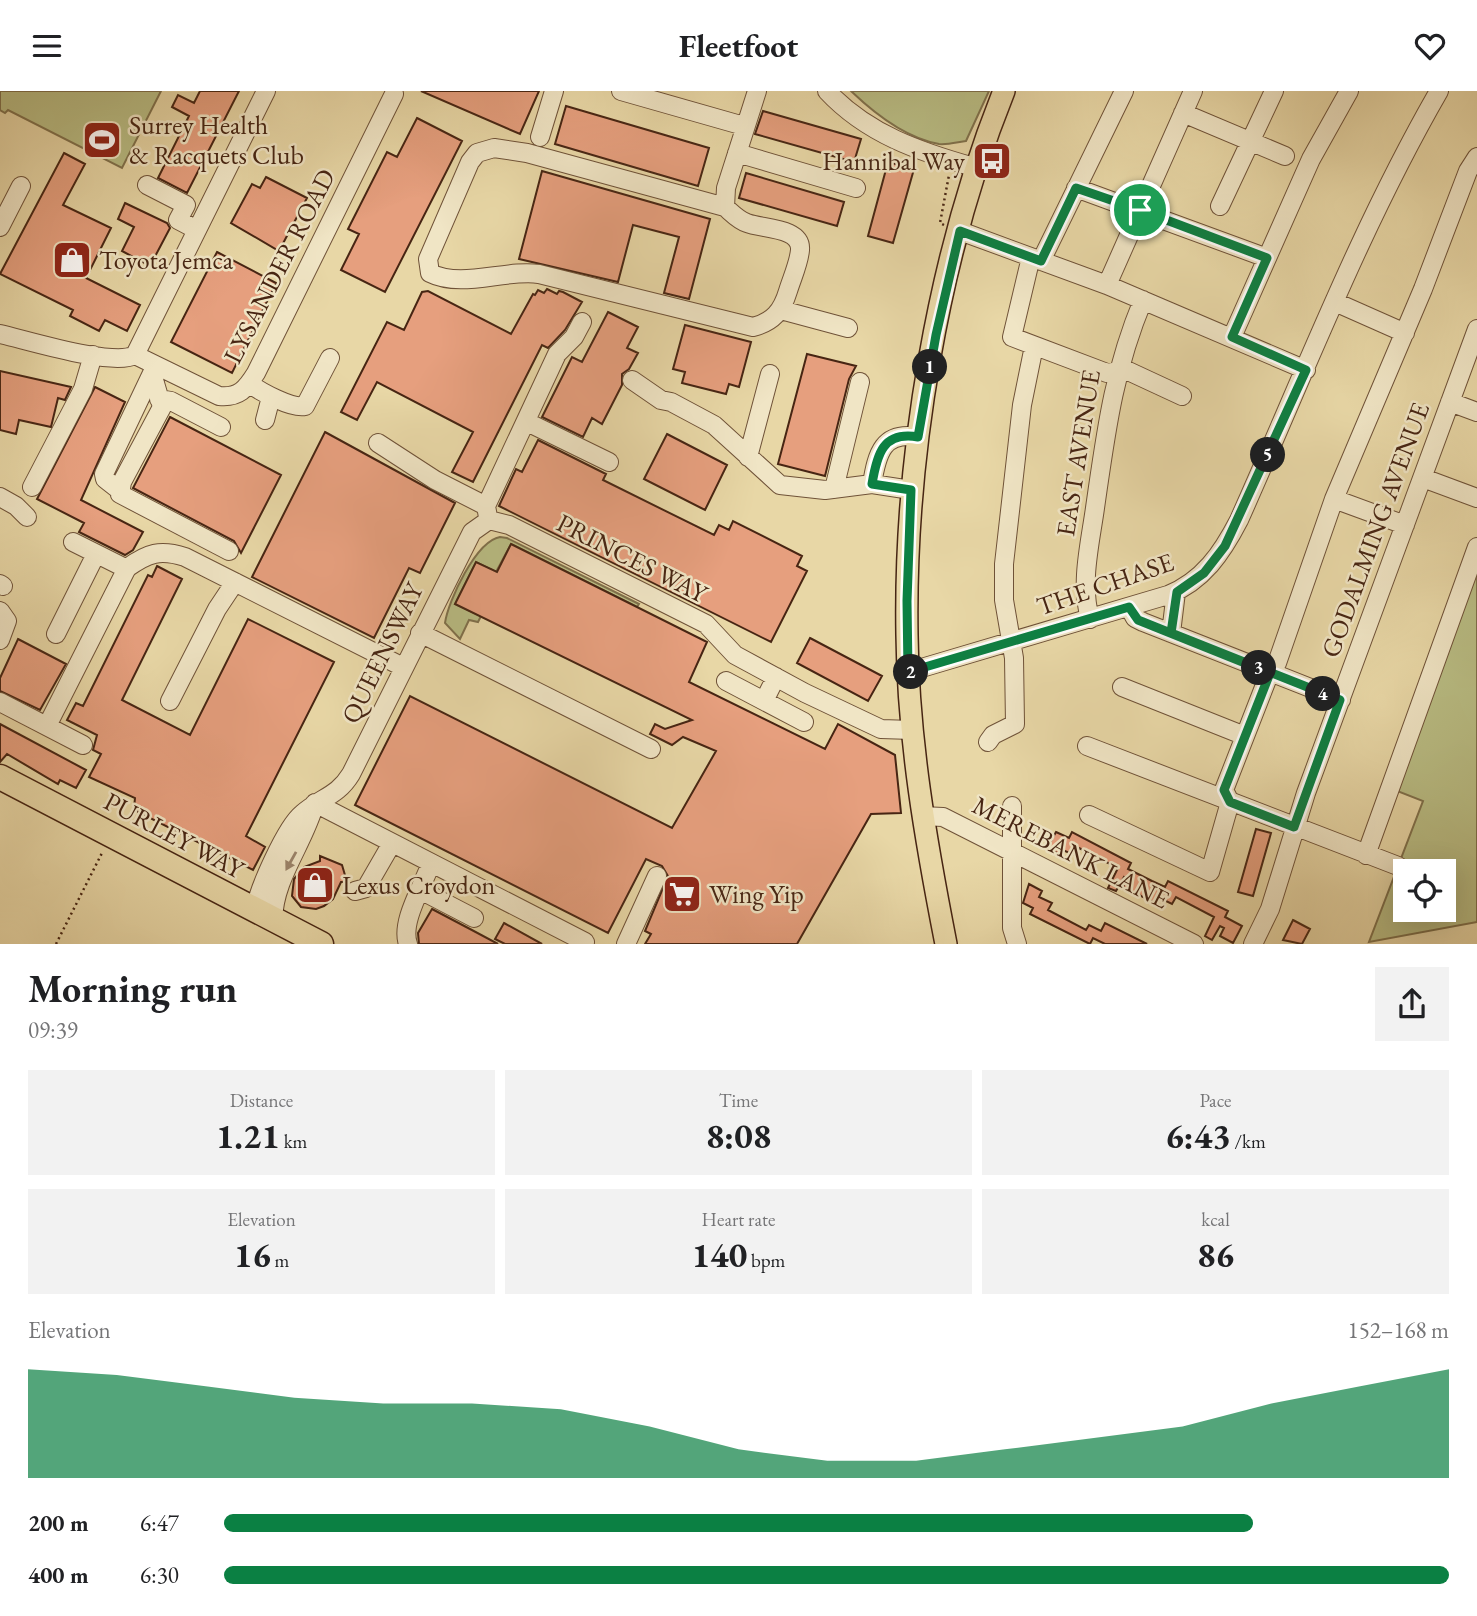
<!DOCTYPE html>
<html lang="en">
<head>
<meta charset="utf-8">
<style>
	:root { --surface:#fff; --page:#f2f2f2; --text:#202124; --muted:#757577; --accent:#0b8043 }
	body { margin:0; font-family:"EB Garamond",serif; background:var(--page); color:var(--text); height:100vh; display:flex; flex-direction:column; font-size:26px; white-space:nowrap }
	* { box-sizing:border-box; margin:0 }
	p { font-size:23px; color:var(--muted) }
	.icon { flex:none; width:38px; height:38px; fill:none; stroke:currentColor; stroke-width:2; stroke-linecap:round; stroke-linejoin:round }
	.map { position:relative; height:853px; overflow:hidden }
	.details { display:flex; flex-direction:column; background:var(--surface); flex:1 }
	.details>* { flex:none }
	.controls { position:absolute; left:1393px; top:768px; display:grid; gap:14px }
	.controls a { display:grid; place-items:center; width:63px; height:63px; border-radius:0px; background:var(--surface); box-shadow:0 7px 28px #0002; font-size:35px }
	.pin { position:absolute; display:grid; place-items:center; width:60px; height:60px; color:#fff; margin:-30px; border:4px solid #fff; border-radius:50%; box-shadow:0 2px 7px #0007 }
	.km { position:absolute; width:35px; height:35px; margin:-18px; border-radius:50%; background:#222; color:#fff; font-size:19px; line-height:35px; text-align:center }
	.round { display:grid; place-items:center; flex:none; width:74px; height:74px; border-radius:0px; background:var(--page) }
	.summary { display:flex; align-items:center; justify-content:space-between; height:119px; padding:0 28px }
	h1 { font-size:38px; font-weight:700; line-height:52px }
	.metrics { display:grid; grid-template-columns:repeat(3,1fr); gap:10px; height:119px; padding:7px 28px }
	.metrics div { display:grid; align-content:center; border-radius:0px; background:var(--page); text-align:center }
	.metrics b { font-size:35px; font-weight:700 }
	.metrics small { font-size:19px; font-weight:400 }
	.metrics p { font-size:19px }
	.chart { height:196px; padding:14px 28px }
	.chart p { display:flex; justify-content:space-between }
	.chart svg { width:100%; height:126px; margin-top:7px; fill:var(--accent); opacity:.7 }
	ul { padding:0 28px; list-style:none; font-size:23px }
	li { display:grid; grid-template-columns:112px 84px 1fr; align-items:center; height:52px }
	li i { height:18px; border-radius:9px; background:var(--accent) }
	header { display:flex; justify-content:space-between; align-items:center; height:91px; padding:0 28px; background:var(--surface); font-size:32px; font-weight:700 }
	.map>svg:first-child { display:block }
	.green { fill:#b9bd84; stroke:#80714c; stroke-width:2; fill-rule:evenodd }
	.building { fill:#e69f7e; stroke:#472513; stroke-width:2 }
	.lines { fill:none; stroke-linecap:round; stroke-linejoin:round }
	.minor-casing { stroke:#6f5238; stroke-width:20 }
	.major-casing { stroke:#472513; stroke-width:24 }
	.highway-casing { stroke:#472513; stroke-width:27 }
	.path { stroke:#472513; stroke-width:2.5; stroke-dasharray:2 3.5; stroke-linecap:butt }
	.minor { stroke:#f0e5c5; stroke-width:18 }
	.major { stroke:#e8d7a6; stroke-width:21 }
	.highway { stroke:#e8d7a6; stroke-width:24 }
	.oneway { fill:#9c856c }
	.route-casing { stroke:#fff; stroke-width:14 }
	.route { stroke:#0b8043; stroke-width:9 }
	.labels { text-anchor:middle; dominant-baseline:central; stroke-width:5; stroke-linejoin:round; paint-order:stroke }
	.poi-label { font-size:26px; fill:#472513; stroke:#f0e5c5; text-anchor:start }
	.street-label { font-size:26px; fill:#472513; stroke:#f0e5c5 }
</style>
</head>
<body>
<header><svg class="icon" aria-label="menu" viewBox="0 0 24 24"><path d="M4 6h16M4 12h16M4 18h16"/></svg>Fleetfoot<svg class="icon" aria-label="heart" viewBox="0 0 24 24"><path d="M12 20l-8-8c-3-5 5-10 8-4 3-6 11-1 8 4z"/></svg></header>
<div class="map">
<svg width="1477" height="853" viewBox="0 0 1477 853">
	<rect width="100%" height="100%" fill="#e8d7a6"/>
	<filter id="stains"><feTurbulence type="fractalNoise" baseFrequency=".00286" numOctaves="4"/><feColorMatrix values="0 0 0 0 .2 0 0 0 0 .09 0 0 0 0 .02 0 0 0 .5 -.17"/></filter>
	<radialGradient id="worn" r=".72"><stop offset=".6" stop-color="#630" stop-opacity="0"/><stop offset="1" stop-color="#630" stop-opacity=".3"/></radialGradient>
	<path class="green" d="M0,0H161L122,77L8,19L5,22L0,19Z
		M851,0H989L966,50C958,51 947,54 939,53C905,47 875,23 851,0Z
		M500,446L507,447L639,513L637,516L511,453L496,481L476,471L455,513L481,525L478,531L469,529L460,548L445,532C448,510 476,450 500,446Z
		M1477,456V831L1369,851L1423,710L1392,698ZM1405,780H1444V819H1405Z"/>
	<path class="building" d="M200,0H239L187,102L158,87L189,25L172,16L178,4L194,12Z
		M421,0H539L520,43Z
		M566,15L709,57L698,95L555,53Z
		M763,20L861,48L854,71L755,43Z
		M417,27L462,50L385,201L341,179L359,143L348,138L387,61L397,66Z
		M64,62L85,73L63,114L111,137L86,187L140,214L127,240L105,229L99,240L70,225L73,219L0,183Z
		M888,71L914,78L893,152L868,145Z
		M542,80L710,128L689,208L664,202L679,146L633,134L618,191L519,168Z
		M746,82L844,111L837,135L739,107Z
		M266,86L307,107L279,160L231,132L252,93L260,97Z
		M125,112L167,132L170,137L150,175L122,160L134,136L118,128Z
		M217,161L276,192L232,282L171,251Z
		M547,198L557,203L559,200L563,201L582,211L565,239L548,257L542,254L473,391L452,381L473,341L377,291L357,329L341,321L387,231L404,239L422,201L428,200L511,243L533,203L535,204L538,199L544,202Z
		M608,221L638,236L627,257L638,262L629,278L622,283V294L602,333L592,327L583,346L542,326L572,266L582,271Z
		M685,234L751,251L739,296L729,293L726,303L682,292L685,281L673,278Z
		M807,263L856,275L849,288L825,385L778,373Z
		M0,280L71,296L65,309L58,307L51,336L19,329L16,343L0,339Z
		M95,296L125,311L81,409L143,441L133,459L125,464L79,441L84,432L37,408Z
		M170,326L281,384L241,462L234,450L133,397Z
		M325,341L455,412L420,482L409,477L374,547L252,486Z
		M667,343L727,374L705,419L644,388Z
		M538,349L606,383L603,389L714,444L719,434L729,439L733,430L802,465L797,475L807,480L771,551L499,415L516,378L522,381Z
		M511,453L707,551L689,591L825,658L838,633L895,664L901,722L871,723L797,853H645L651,843L645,840L668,785L662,775L646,768L608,842L355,714L410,605L672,737L716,660L683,646L672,654L650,643L655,633L665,638L692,629L455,513L476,471L497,481Z
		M157,475L182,488L122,609L190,644L248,528L334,571L246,745L265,756L253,779L138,721L134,717L135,707L89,686L101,663L93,659L97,644L67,629L76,612L83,615L148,484L152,486Z
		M810,547L882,585L868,610L797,572Z
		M18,548L66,573L40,619L0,600V587Z
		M0,633L86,679L76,697L60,689L58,693L7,663L0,671Z
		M1256,738L1271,742L1253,805L1238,801Z
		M1056,741L1069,747L1072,741L1131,772L1128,778L1152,790L1165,796L1168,790L1228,820L1225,826L1242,835L1233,852L1220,845L1224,837L1220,835L1212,849L1205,845L1214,826L1176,806L1172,813L1160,807L1157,813L1123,796L1127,788L1124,786L1116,800L1108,797L1118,777L1079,757L1076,765L1063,759L1061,764L1047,757Z
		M320,765L342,774L347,791H341L333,808L324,815L316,818L301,816L292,805L294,788L304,776L320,770Z
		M1029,793L1042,800L1039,806L1052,812L1048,819L1086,839L1089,834L1101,840L1105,832L1147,853H1105L1093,847L1090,853L1030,823L1033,817L1023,812Z
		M432,818L470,838L498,853H419L418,842Z
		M1293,829L1310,838L1302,853L1283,849Z
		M504,832L542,853H505L495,848Z"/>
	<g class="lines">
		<g class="minor-casing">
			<path id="minor" d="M621,0L744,35
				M827,0C867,43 920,61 974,76
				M1183,22L1285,65
				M540,46L554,0
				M737,62L856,97
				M147,94L186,114L178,129L197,139
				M1076,97L1267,167
				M1220,115L1274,0
				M725,116L527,62L494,57L477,62L470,71L428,168L430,182C462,198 505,178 539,183L753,236C773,231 782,220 788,200C792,187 799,172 800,159C802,136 761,138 747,132C738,129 732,122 725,116L726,97L757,0
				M0,136L21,95
				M960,140L1107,194L1306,279
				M1031,166L1012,246L1107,282L1126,279L1182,305
				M1041,170L1124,0
				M1107,194L1193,0
				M1335,211L1405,242
				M781,219L848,237
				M0,243C27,249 113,276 135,264L266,0
				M1232,246L1311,68L1349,0
				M135,264L219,305C239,307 246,298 256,282L394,3
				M152,282L162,316L122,391L120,403L229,460
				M632,289L661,309L671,311L714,334L780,394L825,399L872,393L911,399
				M250,293C261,301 292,318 305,315L330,267
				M159,308L171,310L221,336
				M1450,311L1477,321
				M265,329L271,306
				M527,331L609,371
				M378,352L435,389L486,415L488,426
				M748,366L770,283
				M1423,387L1477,407
				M872,393C877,362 883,340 918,346
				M32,396L83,298L93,264
				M834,398L860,291
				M119,399L105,388L104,383L153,280
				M0,406L16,415L27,426
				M1334,408L1405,434
				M486,415L557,263L574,246L582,231
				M489,429L509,434L706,533L735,564L805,602L881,638L912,639
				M73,451L127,478
				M0,493L3,495
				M1129,516L1135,527L1143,531L1341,609
				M0,520L7,530L0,549
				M1090,528C1080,492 1090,453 1095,417C1106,341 1113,281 1143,209
				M420,542L651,658
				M1171,542L1176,501
				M56,543L96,463
				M908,581L1168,504C1203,490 1222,462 1239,429C1303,286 1360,137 1439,0
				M726,590L764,610L776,586
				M1122,596L1245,645
				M170,610L217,518L235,491
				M764,610L804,631
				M0,611L83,654
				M47,635L127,477C148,462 160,458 185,466L403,576
				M988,651L993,644L1015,633L1014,567L1004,509V473L1022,314L1034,255
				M1087,655L1398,775
				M315,712L585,851
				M1012,715V837L1017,853
				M1089,724L1210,781L1230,711L1224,699L1270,581L1277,572L1334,408L1423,198L1468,80L1477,66
				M922,725L943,726L1194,853
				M1366,764L1477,456
				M355,800L366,797L392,752
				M422,800L474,827
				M255,819C258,799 286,736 302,723C321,706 337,706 351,683L472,441L489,429
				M273,829C274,786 304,753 315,712
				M408,853C400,831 423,795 431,772
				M626,853L657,785
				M1253,853L1270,818L1306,702L1477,238"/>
		</g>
		<g class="major-casing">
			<path id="major" d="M946,853C926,751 908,648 907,544C904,367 938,164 1004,0"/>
		</g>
		<g class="highway-casing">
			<path id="highway" d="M0,686L321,853"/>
		</g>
		<path class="path" d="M944,134L940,132L949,84
			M56,853L103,760"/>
		<use href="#minor" class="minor"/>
		<use href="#major" class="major"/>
		<use href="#highway" class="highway"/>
	</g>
	<defs><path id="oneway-solid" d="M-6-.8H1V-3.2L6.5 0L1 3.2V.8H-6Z" transform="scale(1.75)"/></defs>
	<use class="oneway" href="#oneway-solid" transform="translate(291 770) rotate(119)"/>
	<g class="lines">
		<g class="route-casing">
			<path id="route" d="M1140,119L1076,97L1041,170L960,140L936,244L918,346C883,340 877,363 872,393L911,399L907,510L908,581L1129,516L1138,529L1270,582L1224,699L1230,711L1294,736L1340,609L1171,542L1177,501L1204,482L1225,455L1306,279L1232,246L1267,167L1140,119"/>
		</g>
		<use href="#route" class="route"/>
	</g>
	<defs>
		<g id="stadium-square" transform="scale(2.0125)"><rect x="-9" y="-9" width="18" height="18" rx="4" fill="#8f2418" stroke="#f0e5c5"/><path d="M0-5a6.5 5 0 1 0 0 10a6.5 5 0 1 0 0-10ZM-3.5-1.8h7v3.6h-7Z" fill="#fff"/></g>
		<g id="bus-square" transform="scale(2.0125)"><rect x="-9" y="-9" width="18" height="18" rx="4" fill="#8f2418" stroke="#f0e5c5"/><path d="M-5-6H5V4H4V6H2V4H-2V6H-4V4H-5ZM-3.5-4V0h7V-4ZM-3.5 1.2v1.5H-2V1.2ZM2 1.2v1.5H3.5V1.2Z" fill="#fff"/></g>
		<g id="shop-square" transform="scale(2.0125)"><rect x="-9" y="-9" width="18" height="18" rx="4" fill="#8f2418" stroke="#f0e5c5"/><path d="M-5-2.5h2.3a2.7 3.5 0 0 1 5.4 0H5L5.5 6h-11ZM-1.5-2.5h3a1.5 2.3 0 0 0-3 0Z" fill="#fff"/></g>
		<g id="supermarket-square" transform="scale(2.0125)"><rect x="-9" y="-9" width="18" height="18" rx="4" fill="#8f2418" stroke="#f0e5c5"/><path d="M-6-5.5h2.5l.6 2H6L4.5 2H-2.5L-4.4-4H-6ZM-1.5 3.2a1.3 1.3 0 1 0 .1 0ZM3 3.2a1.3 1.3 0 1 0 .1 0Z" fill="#fff"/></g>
	</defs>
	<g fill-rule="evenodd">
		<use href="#stadium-square" x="102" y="49"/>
		<use href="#bus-square" x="992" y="70"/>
		<use href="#shop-square" x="72" y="169"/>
		<use href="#shop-square" x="315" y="794"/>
		<use href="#supermarket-square" x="682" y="803"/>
	</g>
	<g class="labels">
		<g class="poi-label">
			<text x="129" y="34">Surrey Health<tspan x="129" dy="30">&amp; Racquets Club</tspan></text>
			<text x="965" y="70" text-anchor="end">Hannibal Way</text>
			<text x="99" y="169">Toyota Jemca</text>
			<text x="342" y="794">Lexus Croydon</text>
			<text x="709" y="803">Wing Yip</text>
		</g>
		<g class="street-label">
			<text transform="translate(279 175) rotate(-63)">LYSANDER ROAD</text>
			<text transform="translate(1078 362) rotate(-81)">EAST AVENUE</text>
			<text transform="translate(1375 439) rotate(-70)">GODALMING AVENUE</text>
			<text transform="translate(632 467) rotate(27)">PRINCES WAY</text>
			<text transform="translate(1105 493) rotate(-19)">THE CHASE</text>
			<text transform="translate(382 562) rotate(-64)">QUEENSWAY</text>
			<text transform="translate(174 744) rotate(28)">PURLEY WAY</text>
			<text transform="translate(1071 761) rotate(27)">MEREBANK LANE</text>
		</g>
	</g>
	<rect width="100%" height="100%" filter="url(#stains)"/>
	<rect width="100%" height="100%" fill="url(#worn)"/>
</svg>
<div class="controls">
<a><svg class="icon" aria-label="locate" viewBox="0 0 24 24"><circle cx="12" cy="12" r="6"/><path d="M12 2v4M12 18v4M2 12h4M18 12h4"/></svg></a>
</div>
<div class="pin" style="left:1140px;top:119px;background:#1e9e55"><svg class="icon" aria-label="arrive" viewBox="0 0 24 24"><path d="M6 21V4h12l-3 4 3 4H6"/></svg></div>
<b class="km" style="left:930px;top:276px">1</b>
<b class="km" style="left:911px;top:581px">2</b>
<b class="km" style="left:1259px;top:577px">3</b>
<b class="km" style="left:1323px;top:603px">4</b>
<b class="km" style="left:1268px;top:364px">5</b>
</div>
<section class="details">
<div class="summary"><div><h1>Morning run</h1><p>09:39</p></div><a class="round"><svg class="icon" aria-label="share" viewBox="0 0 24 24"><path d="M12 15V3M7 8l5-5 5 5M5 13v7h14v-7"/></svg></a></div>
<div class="metrics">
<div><p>Distance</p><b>1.21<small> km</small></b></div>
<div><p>Time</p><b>8:08</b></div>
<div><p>Pace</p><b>6:43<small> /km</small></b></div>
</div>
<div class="metrics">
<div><p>Elevation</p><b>16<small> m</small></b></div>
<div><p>Heart rate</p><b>140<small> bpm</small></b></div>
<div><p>kcal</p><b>86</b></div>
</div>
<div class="chart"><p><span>Elevation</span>152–168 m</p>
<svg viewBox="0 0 160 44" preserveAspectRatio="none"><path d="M0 44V6L10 8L20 12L30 16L40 18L50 18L60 20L70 26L80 34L90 38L100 38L110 34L120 30L130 26L140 18L150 12L160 6V44z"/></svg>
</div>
<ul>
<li><b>200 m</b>6:47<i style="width:84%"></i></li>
<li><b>400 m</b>6:30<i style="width:100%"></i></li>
</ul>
</section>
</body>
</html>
